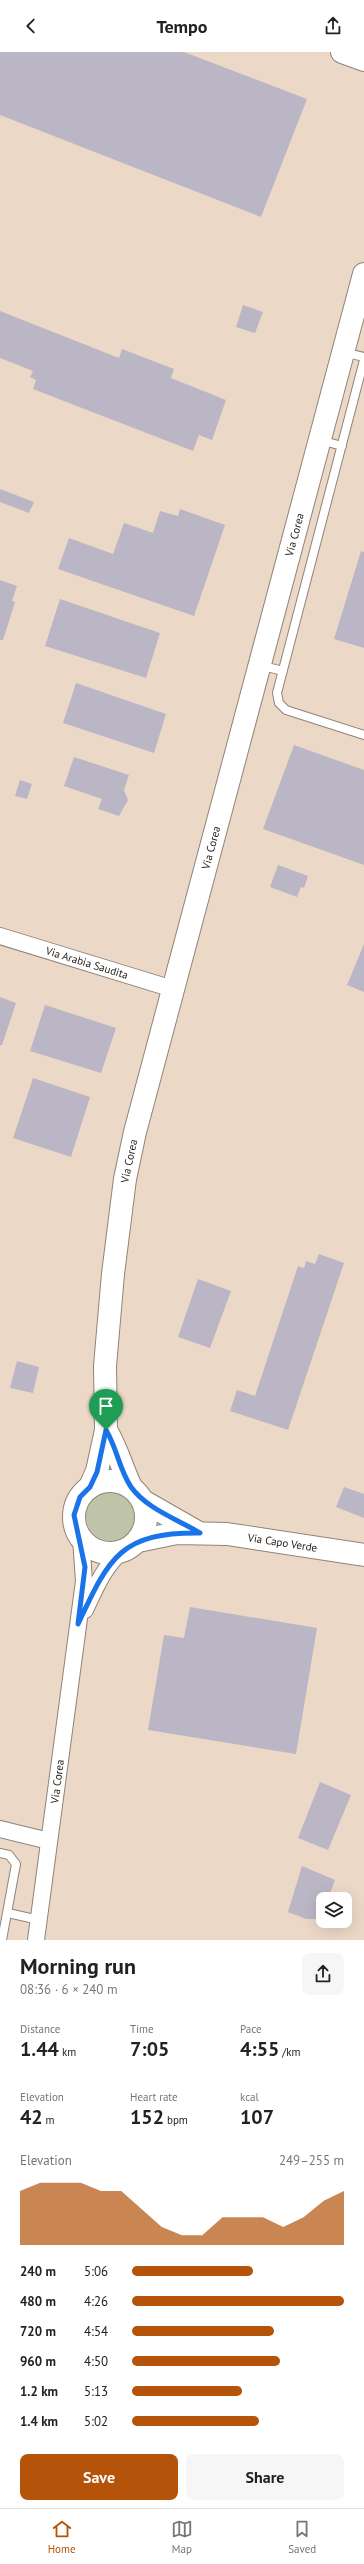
<!DOCTYPE html>
<html lang="en">
<head>
<meta charset="utf-8">
<style>
	:root { --surface:#fff; --page:#f6f6f6; --text:#222; --muted:#767676; --line:#e0e0e0; --accent:#b45309 }
	body { margin:0; font-family:"PT Sans",sans-serif; background:var(--page); color:var(--text); height:100vh; display:flex; flex-direction:column; font-size:15px; white-space:nowrap }
	* { box-sizing:border-box; margin:0 }
	p { font-size:13px; color:var(--muted) }
	.icon { flex:none; width:22px; height:22px; fill:none; stroke:currentColor; stroke-width:2; stroke-linecap:round; stroke-linejoin:round }
	.map { position:relative; height:1888px; overflow:hidden }
	.sheet { display:flex; flex-direction:column; background:var(--surface); flex:1 }
	.sheet>* { flex:none }
	.buttons { position:absolute; left:316px; top:1840px; display:grid; gap:8px }
	.buttons a { display:grid; place-items:center; width:36px; height:36px; border-radius:8px; background:var(--surface); box-shadow:0 4px 16px #0002; font-size:20px }
	.pin { position:absolute; display:grid; place-items:center; width:34px; height:34px; color:#fff; margin:-41px -17px; border-radius:50% 50% 50% 0; rotate:-45deg; box-shadow:0 0 4px #0007 }
	.pin .icon { rotate:45deg }
	.round { display:grid; place-items:center; flex:none; width:42px; height:42px; border-radius:8px; background:var(--page) }
	.headline { display:flex; align-items:center; justify-content:space-between; height:68px; padding:0 20px }
	h1 { font-size:22px; font-weight:600; line-height:30px }
	.figures { display:grid; grid-template-columns:repeat(3,1fr); gap:6px; height:68px; padding:4px 20px }
	.figures div { display:grid; align-content:center }
	.figures b { font-size:20px; font-weight:600 }
	.figures small { font-size:11px; font-weight:400 }
	.figures p { font-size:11px }
	.chart { height:112px; padding:8px 20px }
	.chart p { display:flex; justify-content:space-between }
	.chart svg { width:100%; height:72px; margin-top:4px; fill:var(--accent); opacity:.7 }
	.cta { display:flex; gap:8px; margin-top:auto; padding:8px 20px }
	.cta a { flex:1; height:46px; border-radius:8px; background:var(--accent); color:#fff; font-size:16px; font-weight:600; line-height:46px; text-align:center }
	.cta a+a { background:var(--page); color:var(--text) }
	ul { padding:0 20px; list-style:none; font-size:13px }
	li { display:grid; grid-template-columns:64px 48px 1fr; align-items:center; height:30px }
	li i { height:10px; border-radius:5px; background:var(--accent) }
	header { display:flex; justify-content:space-between; align-items:center; height:52px; padding:0 20px; background:var(--surface); font-size:18px; font-weight:600 }
	.menu { display:flex; justify-content:space-around; align-items:center; height:56px; border-top:1px solid var(--line); background:var(--surface); font-size:11px; color:var(--muted) }
	.menu a { display:grid; justify-items:center; gap:2px }
	.menu .on { color:var(--accent) }
	.map>svg:first-child { display:block }
	.built { fill:#ecd8c6; fill-rule:evenodd }
	.green { fill:#bfc3a7 }
	.building { fill:#bbb6c6 }
	.lines { fill:none; stroke-linecap:round; stroke-linejoin:round }
	.lane-casing { stroke:#908377; stroke-width:10 }
	.street-casing { stroke:#908377; stroke-width:18 }
	.secondary-casing { stroke:#908377; stroke-width:24 }
	.lane { stroke:#fff; stroke-width:8 }
	.street { stroke:#fff; stroke-width:16 }
	.secondary { stroke:#fff; stroke-width:22 }
	.route-casing { stroke:#fff; stroke-width:8 }
	.route { stroke:#1a73e8; stroke-width:5 }
	.labels { text-anchor:middle; dominant-baseline:central; stroke-width:3; stroke-linejoin:round; paint-order:stroke }
	.street-label { font-size:11px; fill:#26211c; stroke:#fdf2e7 }
</style>
</head>
<body>
<header><svg class="icon" aria-label="back" viewBox="0 0 24 24"><path d="M15 5l-7 7 7 7"/></svg>Tempo<svg class="icon" aria-label="share" viewBox="0 0 24 24"><path d="M12 15V3M7 8l5-5 5 5M5 13v7h14v-7"/></svg></header>
<div class="map">
<svg width="364" height="1888" viewBox="0 0 364 1888">
	<rect width="100%" height="100%" fill="#f2e4d7"/>
	<path class="built" d="M0,0H364V1888H0ZM323,1847H345V1869H323Z"/>
	<path class="green" d="M86 1464a25 25 0 1 1 50 0a25 25 0 1 1-50 0Z"/>
	<path class="building" d="M0,0H184L307,47L261,165L0,63Z
		M243,253L263,260L255,281L236,275Z
		M0,259L119,306L122,297L174,317L171,326L226,348L212,388L199,383L193,399L33,337L36,328L30,325L33,319L0,306Z
		M0,437L34,450L29,461L0,450Z
		M180,457L225,473L194,564L58,517L69,486L113,502L124,471L153,481L160,459L178,464Z
		M361,499L364,500V596L334,587Z
		M0,528L17,534L12,549L15,550L3,588H0Z
		M60,547L160,581L146,626L45,594Z
		M76,631L166,662L154,701L63,671Z
		M294,693L364,718V813L263,777Z
		M74,705L129,723L124,738L128,748L119,764L98,757L102,747L64,734Z
		M20,728L32,732L27,747L15,744Z
		M278,813L308,824L304,836L301,835L297,845L270,835Z
		M364,892V940L347,933Z
		M0,945L16,951L2,993H0Z
		M45,953L116,976L101,1021L30,999Z
		M33,1026L90,1045L71,1105L13,1086Z
		M319,1202L344,1211L288,1378L230,1359L237,1338L255,1344L298,1214L304,1216L306,1209L315,1212Z
		M198,1227L231,1239L210,1296L178,1285Z
		M17,1309L39,1315L33,1341L10,1336Z
		M344,1435L364,1442V1466L336,1455Z
		M190,1555L317,1576L296,1702L148,1678L164,1583L184,1586Z
		M320,1730L351,1743L328,1798L298,1786Z
		M302,1814L335,1828L328,1847H323L320,1867H306L288,1860Z"/>
	<g class="lines">
		<g class="lane-casing">
			<path id="lane" d="M343,300L364,305
				M364,308L277,641L279,651L286,658L364,683
				M320,388L342,394
				M259,613L283,619
				M0,1801L9,1803L16,1812L2,1888
				M8,1861L39,1868"/>
		</g>
		<g class="street-casing">
			<g id="street">
				<path id="s1" d="M0,884L173,937"/>
				<path d="M85,1558C95,1537 103,1516 121,1500"/>
				<path d="M0,1777L49,1789"/>
				<path id="s2" d="M36,1888L84,1529L81,1486"/>
			</g>
		</g>
		<g class="secondary-casing">
			<g id="secondary">
				<path d="M342,0L364,8"/>
				<path d="M106,1378C117,1396 122,1416 131,1435"/>
				<circle cx="110" cy="1465" r="36"/>
				<path id="s3" d="M90,1435L97,1419L106,1378L105,1314L113,1222L125,1127L135,1080L364,222"/>
				<path d="M143,1449L199,1481"/>
				<path id="s4" d="M138,1489L177,1481L227,1482L364,1503"/>
			</g>
		</g>
		<use href="#lane" class="lane"/>
		<use href="#street" class="street"/>
		<use href="#secondary" class="secondary"/>
	</g>
	<g class="lines">
		<g class="route-casing">
			<path id="route" d="M106,1378C117,1396 119,1417 131,1435C147,1457 177,1467 200,1481C120,1480 109,1506 78,1572L85,1515L74,1463L80,1445L90,1435L97,1420Z"/>
		</g>
		<use href="#route" class="route"/>
	</g>
	<g class="labels">
		<g class="street-label">
			<text stroke="none"><textPath href="#s3" startOffset="978">Via Corea</textPath></text>
			<text stroke="none"><textPath href="#s3" startOffset="654">Via Corea</textPath></text>
			<text stroke="none"><textPath href="#s1" startOffset="91">Via Arabia Saudita</textPath></text>
			<text stroke="none"><textPath href="#s3" startOffset="330">Via Corea</textPath></text>
			<text stroke="none"><textPath href="#s4" startOffset="146">Via Capo Verde</textPath></text>
			<text stroke="none"><textPath href="#s2" startOffset="160">Via Corea</textPath></text>
		</g>
	</g>
</svg>
<div class="buttons">
<a><svg class="icon" aria-label="layers" viewBox="0 0 24 24"><path d="M12 4l9 5-9 5-9-5zM3 14l9 5 9-5"/></svg></a>
</div>
<div class="pin" style="left:106px;top:1378px;background:#1e9e55"><svg class="icon" aria-label="arrive" viewBox="0 0 24 24"><path d="M6 21V4h12l-3 4 3 4H6"/></svg></div>
</div>
<section class="sheet">
<div class="headline"><div><h1>Morning run</h1><p>08:36 · 6 × 240 m</p></div><a class="round"><svg class="icon" aria-label="share" viewBox="0 0 24 24"><path d="M12 15V3M7 8l5-5 5 5M5 13v7h14v-7"/></svg></a></div>
<div class="figures">
<div><p>Distance</p><b>1.44<small> km</small></b></div>
<div><p>Time</p><b>7:05</b></div>
<div><p>Pace</p><b>4:55<small> /km</small></b></div>
</div>
<div class="figures">
<div><p>Elevation</p><b>42<small> m</small></b></div>
<div><p>Heart rate</p><b>152<small> bpm</small></b></div>
<div><p>kcal</p><b>107</b></div>
</div>
<div class="chart"><p><span>Elevation</span>249–255 m</p>
<svg viewBox="0 0 160 44" preserveAspectRatio="none"><path d="M0 44V11L10 6L20 6L30 6L40 11L50 11L60 22L70 33L80 38L90 38L100 27L110 27L120 27L130 33L140 27L150 17L160 11V44z"/></svg>
</div>
<ul>
<li><b>240 m</b>5:06<i style="width:57%"></i></li>
<li><b>480 m</b>4:26<i style="width:100%"></i></li>
<li><b>720 m</b>4:54<i style="width:67%"></i></li>
<li><b>960 m</b>4:50<i style="width:70%"></i></li>
<li><b>1.2 km</b>5:13<i style="width:52%"></i></li>
<li><b>1.4 km</b>5:02<i style="width:60%"></i></li>
</ul>
<div class="cta"><a>Save</a><a>Share</a></div>
</section>
<nav class="menu">
<a class="on"><svg class="icon" aria-label="home" viewBox="0 0 24 24"><path d="M3 11l9-7 9 7M6 9v11h12V9"/></svg>Home</a>
<a><svg class="icon" aria-label="map" viewBox="0 0 24 24"><path d="M3 6l6-2 6 2 6-2v14l-6 2-6-2-6 2zM9 4v14M15 6v14"/></svg>Map</a>
<a><svg class="icon" aria-label="saved" viewBox="0 0 24 24"><path d="M7 4h10v16l-5-4-5 4z"/></svg>Saved</a>
</nav>
</body>
</html>
